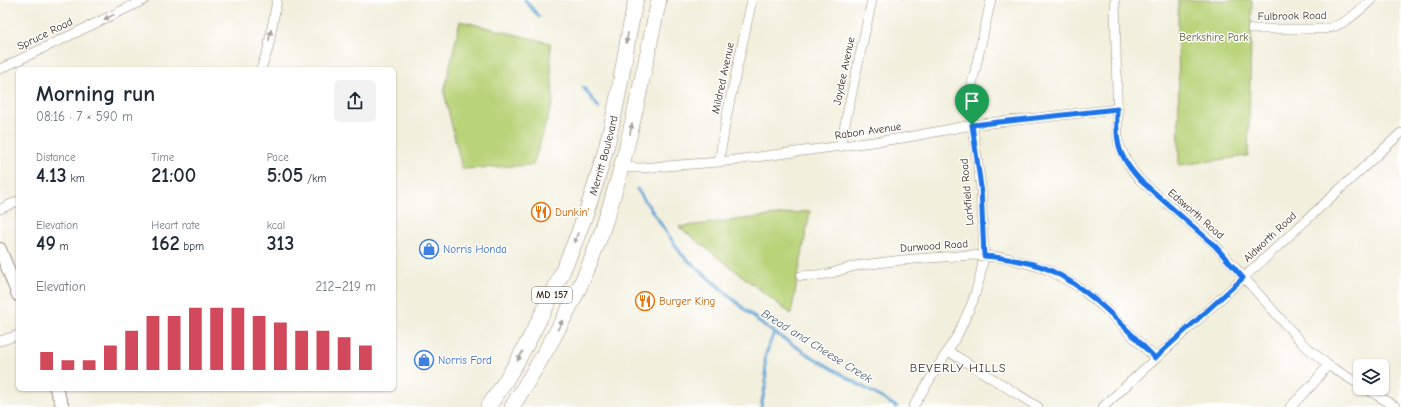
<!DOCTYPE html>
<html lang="en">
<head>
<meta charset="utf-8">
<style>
	:root { --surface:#fff; --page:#f2f2f3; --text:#1f2937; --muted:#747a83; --accent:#d1495b }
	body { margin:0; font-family:"Comic Neue",sans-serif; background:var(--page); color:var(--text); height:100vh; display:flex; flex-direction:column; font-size:15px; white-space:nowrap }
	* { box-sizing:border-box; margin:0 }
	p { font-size:13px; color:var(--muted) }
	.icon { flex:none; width:22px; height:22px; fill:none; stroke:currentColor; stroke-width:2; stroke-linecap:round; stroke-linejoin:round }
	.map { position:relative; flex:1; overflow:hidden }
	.details { position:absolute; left:16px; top:67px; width:380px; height:324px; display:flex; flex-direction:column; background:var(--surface); border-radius:6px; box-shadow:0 1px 3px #0004 }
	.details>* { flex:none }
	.fabs { position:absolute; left:1353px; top:359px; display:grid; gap:8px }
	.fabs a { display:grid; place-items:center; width:36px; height:36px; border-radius:6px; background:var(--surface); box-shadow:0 1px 3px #0004; font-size:20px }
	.pin { position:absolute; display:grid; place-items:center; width:34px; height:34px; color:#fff; margin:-41px -17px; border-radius:50% 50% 50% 0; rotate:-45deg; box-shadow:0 0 4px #0007 }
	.pin .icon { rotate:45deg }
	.round { display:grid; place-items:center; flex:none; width:42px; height:42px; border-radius:6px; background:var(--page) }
	.head { display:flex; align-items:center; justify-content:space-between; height:68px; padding:0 20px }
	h1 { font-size:22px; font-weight:700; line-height:30px }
	.stats { display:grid; grid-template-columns:repeat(3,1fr); gap:6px; height:68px; padding:4px 20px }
	.stats div { display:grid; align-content:center }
	.stats b { font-size:20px; font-weight:700 }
	.stats small { font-size:11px; font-weight:400 }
	.stats p { font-size:11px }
	.chart { height:112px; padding:8px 20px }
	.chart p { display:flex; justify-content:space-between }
	.chart svg { width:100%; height:72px; margin-top:4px; stroke:var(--accent); stroke-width:6 }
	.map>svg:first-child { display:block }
	.green { fill:#b9d379; stroke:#7a7e4c }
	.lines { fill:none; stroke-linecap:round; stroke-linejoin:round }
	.stream { stroke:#61a4d5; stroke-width:3 }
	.minor-casing { stroke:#978c7e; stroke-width:10 }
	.tertiary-casing { stroke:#978c7e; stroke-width:14 }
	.primary-casing { stroke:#978c7e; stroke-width:16 }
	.minor { stroke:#fff; stroke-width:9 }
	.tertiary { stroke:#fff; stroke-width:12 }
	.primary { stroke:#fff; stroke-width:15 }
	.oneway { fill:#a79f9a }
	.route-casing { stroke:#fff; stroke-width:8 }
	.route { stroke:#1a73e8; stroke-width:5 }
	.labels { text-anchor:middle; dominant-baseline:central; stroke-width:3; stroke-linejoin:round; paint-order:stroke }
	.shield { fill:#fff; stroke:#766a62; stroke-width:1 }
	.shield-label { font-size:10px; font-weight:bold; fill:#3b2a1e }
	.street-label { font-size:11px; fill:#3b2a1e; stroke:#fff }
	.park-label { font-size:11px; fill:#615d39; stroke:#fff }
	.food-label { font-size:11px; fill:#c56008; stroke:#fff; text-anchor:start }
	.shop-label { font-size:11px; fill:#366cbe; stroke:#fff; text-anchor:start }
	.water-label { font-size:12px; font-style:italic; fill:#4a5b67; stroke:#fff }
	.neighbourhood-label { font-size:12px; letter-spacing:1px; fill:#3b2a1e; stroke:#fff }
</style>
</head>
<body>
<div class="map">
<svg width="1401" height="407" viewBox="0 0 1401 407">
	<rect width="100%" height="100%" fill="#fff"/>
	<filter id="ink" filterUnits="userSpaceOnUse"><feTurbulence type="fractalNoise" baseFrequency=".025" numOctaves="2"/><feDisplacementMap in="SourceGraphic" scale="8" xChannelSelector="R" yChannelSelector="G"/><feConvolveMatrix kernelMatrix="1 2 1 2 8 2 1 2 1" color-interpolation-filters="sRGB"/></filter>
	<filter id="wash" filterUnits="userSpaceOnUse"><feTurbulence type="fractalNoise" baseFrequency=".012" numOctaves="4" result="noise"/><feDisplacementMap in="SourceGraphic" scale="16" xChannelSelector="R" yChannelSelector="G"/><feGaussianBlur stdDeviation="0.9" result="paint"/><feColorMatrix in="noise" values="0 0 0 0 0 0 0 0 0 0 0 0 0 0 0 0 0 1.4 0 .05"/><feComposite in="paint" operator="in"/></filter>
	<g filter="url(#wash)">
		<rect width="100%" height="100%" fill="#f3efdd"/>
		<path class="green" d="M1178,0H1252L1248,156L1179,165Z
			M460,21L550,43L553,101L533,165L462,169L444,92Z
			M810,211L791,314L679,227Z"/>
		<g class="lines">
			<path class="stream" d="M525,0L539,17
				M583,87L599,108
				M637,189L682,255L764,326L804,352L897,407
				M761,407L766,383L765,358L769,345L774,333"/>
		</g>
	</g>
	<g filter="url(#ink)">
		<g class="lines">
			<g class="minor-casing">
				<path id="minor" d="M1115,0L1118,141C1123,156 1129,168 1140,180L1215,245L1302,343L1328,365L1360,385
					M1252,29H1324C1344,26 1357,13 1371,0
					M0,69L144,0
					M261,69L268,49L277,0
					M840,147L872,0
					M719,162L727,114L752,0
					M622,167L640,168L719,162L903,138L972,125L1117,109
					M0,209L18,201
					M801,276L828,274L855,266L902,260L971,255L1008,258L1049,270L1077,286L1102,306L1155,358
					M0,341L18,335
					M948,351L1038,407
					M1365,388L1396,407
					M913,407L958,334L973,301L980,277L984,256L981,187L971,113L970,99L972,84L991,0
					M1103,407L1401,133
					M1290,407L1313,384L1328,365"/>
			</g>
			<g class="tertiary-casing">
				<path id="tertiary" d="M0,249L18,295
					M56,389L63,407"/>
			</g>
			<g class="primary-casing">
				<g id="primary">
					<path id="s1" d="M488,407C506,382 522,354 536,326C572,258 599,186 615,110C623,74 627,37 636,0"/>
					<path d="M512,407C541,360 570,312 591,261C624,177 640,88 659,0"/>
				</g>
			</g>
			<use href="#minor" class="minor"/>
			<use href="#tertiary" class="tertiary"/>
			<use href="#primary" class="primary"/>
		</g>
		<defs><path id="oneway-solid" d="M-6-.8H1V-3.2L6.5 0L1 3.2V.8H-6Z"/></defs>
		<g class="oneway">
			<use href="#oneway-solid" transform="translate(109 17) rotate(154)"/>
			<use href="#oneway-solid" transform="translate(270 35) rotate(-79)"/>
			<use href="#oneway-solid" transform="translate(627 38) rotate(101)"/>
			<use href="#oneway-solid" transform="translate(631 129) rotate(-78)"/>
			<use href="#oneway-solid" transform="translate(576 238) rotate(111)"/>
			<use href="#oneway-solid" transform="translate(560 325) rotate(-63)"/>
			<use href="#oneway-solid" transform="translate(520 356) rotate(120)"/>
		</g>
	</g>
	<g class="lines" filter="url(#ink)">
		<g class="route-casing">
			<path id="route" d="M1117,109C1117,120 1116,131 1118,141C1120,156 1130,169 1140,180L1215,246L1243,278L1155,358C1123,326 1092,290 1050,270C1030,261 1006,258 984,256L981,187L972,125Z"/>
		</g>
		<use href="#route" class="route"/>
	</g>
	<defs>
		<g id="restaurant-ring" transform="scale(1)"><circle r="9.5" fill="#fff" stroke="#e8710a" stroke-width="1.5"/><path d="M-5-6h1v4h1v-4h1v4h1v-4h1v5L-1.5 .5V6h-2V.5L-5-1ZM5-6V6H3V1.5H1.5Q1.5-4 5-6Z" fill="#e8710a"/></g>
		<g id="shop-ring" transform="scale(1)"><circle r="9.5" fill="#fff" stroke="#3f7fe0" stroke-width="1.5"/><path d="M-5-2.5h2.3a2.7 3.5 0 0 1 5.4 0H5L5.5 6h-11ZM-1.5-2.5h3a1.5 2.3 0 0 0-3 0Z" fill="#3f7fe0"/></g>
	</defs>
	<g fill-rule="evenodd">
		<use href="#restaurant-ring" x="541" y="212"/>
		<use href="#shop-ring" x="429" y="249"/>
		<use href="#restaurant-ring" x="645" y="301"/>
		<use href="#shop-ring" x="424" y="360"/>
	</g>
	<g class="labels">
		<rect class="shield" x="532" y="287" width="40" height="16" rx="3"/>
		<g class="shield-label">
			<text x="552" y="295">MD 157</text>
		</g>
		<g class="street-label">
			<text transform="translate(1292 16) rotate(-1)">Fulbrook Road</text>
			<text transform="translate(45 34) rotate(-26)">Spruce Road</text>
			<text transform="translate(844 71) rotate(-78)">Jaydee Avenue</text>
			<text transform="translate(723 78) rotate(-78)">Mildred Avenue</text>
			<text transform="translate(868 131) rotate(-8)">Rabon Avenue</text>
			<text stroke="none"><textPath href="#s1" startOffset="278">Merritt Boulevard</textPath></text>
			<text transform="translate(967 192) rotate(-95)">Larkfield Road</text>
			<text transform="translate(1196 214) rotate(41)">Edsworth Road</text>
			<text transform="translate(1270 237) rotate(-43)">Aldworth Road</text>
			<text transform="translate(934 246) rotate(-4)">Durwood Road</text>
		</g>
		<g class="park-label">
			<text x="1214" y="37">Berkshire Park</text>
		</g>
		<g class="food-label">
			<text x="555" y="212">Dunkin'</text>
			<text x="659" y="301">Burger King</text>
		</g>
		<g class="shop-label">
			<text x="443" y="249">Norris Honda</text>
			<text x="438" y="360">Norris Ford</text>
		</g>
		<g class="water-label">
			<text transform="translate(817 346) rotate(32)">Bread and Cheese Creek</text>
		</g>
		<g class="neighbourhood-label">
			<text x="958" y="368">BEVERLY HILLS</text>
		</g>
	</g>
</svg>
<div class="fabs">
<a><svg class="icon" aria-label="layers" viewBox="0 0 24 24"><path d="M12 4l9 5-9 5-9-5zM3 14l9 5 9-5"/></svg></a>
</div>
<div class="pin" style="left:972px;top:125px;background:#1e9e55"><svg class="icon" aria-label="arrive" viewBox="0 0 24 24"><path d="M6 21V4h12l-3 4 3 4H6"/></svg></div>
<section class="details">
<div class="head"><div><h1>Morning run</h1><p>08:16 · 7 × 590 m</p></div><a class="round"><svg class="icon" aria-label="share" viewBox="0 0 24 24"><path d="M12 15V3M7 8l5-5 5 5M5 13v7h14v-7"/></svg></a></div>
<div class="stats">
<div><p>Distance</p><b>4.13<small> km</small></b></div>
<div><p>Time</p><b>21:00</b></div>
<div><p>Pace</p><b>5:05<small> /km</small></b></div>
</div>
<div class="stats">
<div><p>Elevation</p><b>49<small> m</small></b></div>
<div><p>Heart rate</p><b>162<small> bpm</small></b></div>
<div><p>kcal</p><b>313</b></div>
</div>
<div class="chart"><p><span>Elevation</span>212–219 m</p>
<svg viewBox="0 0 160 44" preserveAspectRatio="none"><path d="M5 44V33M15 44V38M25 44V38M35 44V29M45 44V20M55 44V11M65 44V11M75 44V6M85 44V6M95 44V6M105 44V11M115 44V15M125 44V20M135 44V20M145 44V24M155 44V29"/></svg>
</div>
</section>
</div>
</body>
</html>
